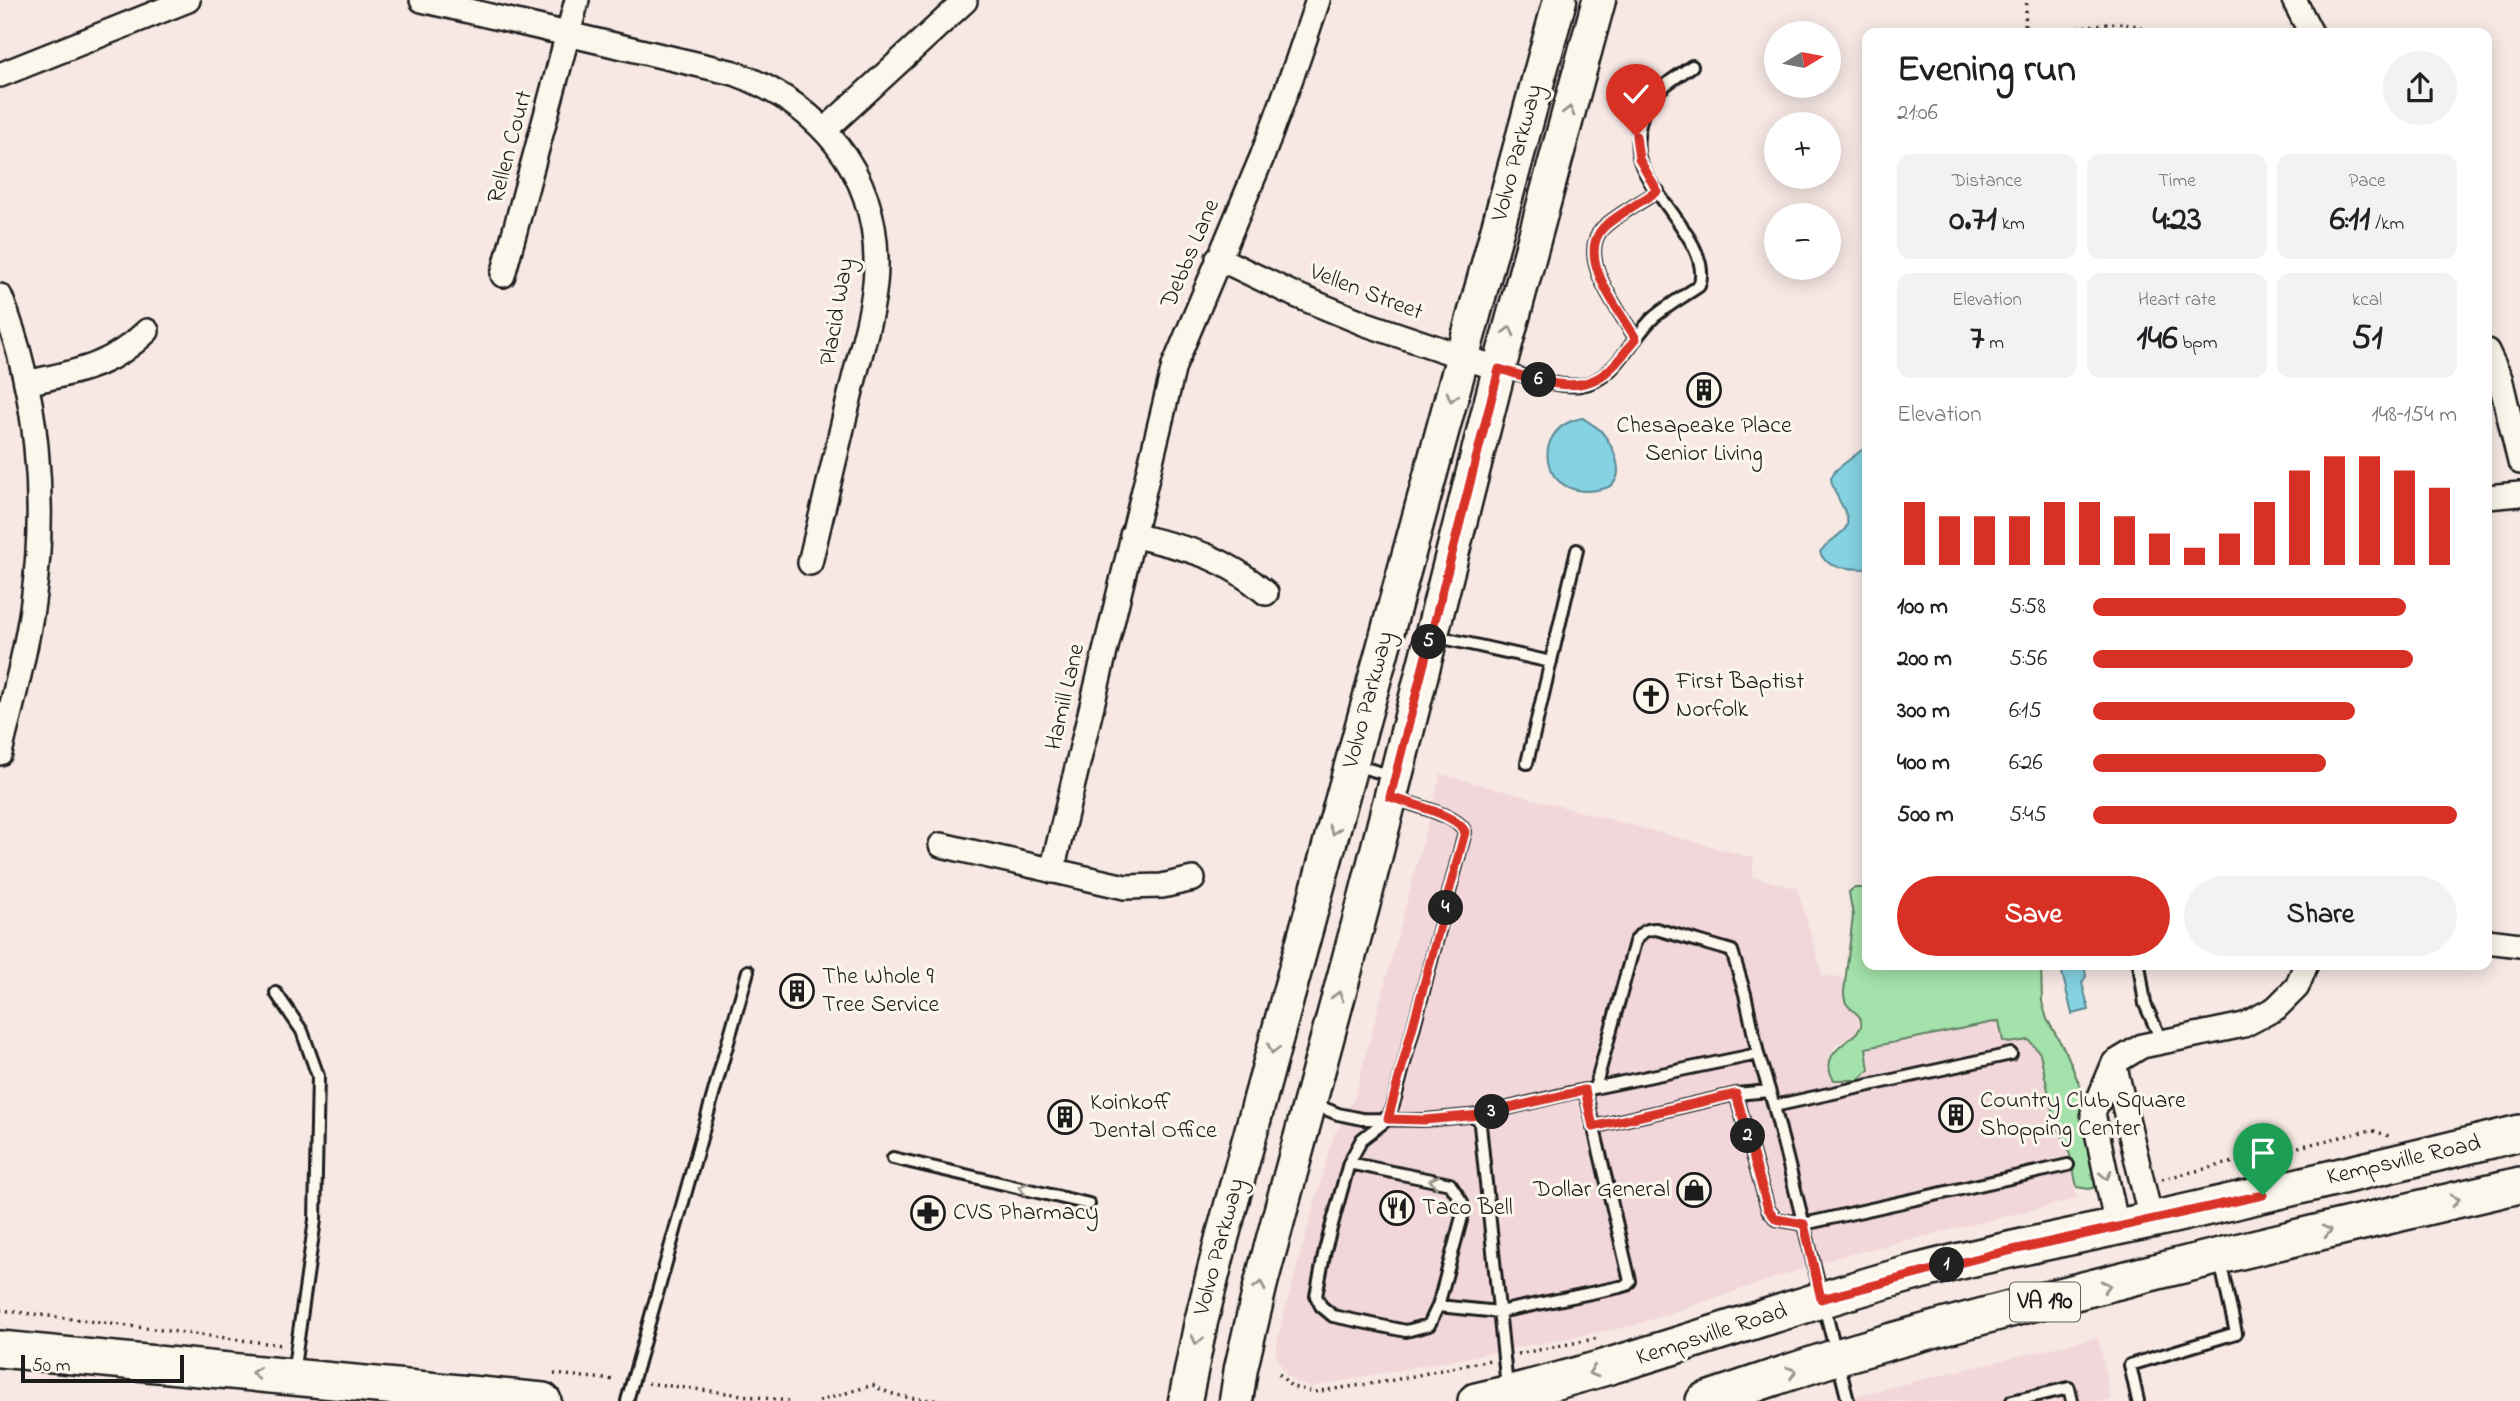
<!DOCTYPE html>
<html lang="en">
<head>
<meta charset="utf-8">
<style>
	:root { --surface:#fff; --page:#f2f2f2; --text:#202124; --muted:#757577; --accent:#d93025 }
	body { margin:0; font-family:"Indie Flower",sans-serif; background:var(--page); color:var(--text); height:100vh; display:flex; flex-direction:column; font-size:26px; white-space:nowrap }
	* { box-sizing:border-box; margin:0 }
	p { font-size:23px; color:var(--muted) }
	.icon { flex:none; width:38px; height:38px; fill:none; stroke:currentColor; stroke-width:2; stroke-linecap:round; stroke-linejoin:round }
	.map { position:relative; flex:1; overflow:hidden }
	.panel { position:absolute; left:1862px; top:28px; width:630px; height:942px; display:flex; flex-direction:column; background:var(--surface); border-radius:14px; box-shadow:0 4px 18px #0003 }
	.panel>* { flex:none }
	.needle { width:46px; rotate:80deg }
	.tools { position:absolute; left:1764px; top:21px; display:grid; gap:14px }
	.tools a { display:grid; place-items:center; width:77px; height:77px; border-radius:50%; background:var(--surface); box-shadow:0 4px 18px #0003; font-size:35px }
	.scale { position:absolute; left:21px; bottom:18px; width:163px; box-sizing:border-box; padding-left:7px; border:4px solid #1c1c1c; border-top:0; font-size:19px; line-height:24px; white-space:nowrap; color:#1c1c1c; -webkit-text-stroke:5px #fbf7ec; paint-order:stroke }
	.pin { position:absolute; display:grid; place-items:center; width:60px; height:60px; color:#fff; margin:-72px -30px; border-radius:50% 50% 50% 0; rotate:-45deg; box-shadow:0 0 7px #0007 }
	.pin .icon { rotate:45deg }
	.km { position:absolute; width:35px; height:35px; margin:-18px; border-radius:50%; background:#222; color:#fff; font-size:19px; line-height:35px; text-align:center }
	.round { display:grid; place-items:center; flex:none; width:74px; height:74px; border-radius:37px; background:var(--page) }
	.overview { display:flex; align-items:center; justify-content:space-between; height:119px; padding:0 35px }
	h1 { font-size:38px; font-weight:700; line-height:52px }
	.metrics { display:grid; grid-template-columns:repeat(3,1fr); gap:10px; height:119px; padding:7px 35px }
	.metrics div { display:grid; align-content:center; border-radius:14px; background:var(--page); text-align:center }
	.metrics b { font-size:35px; font-weight:700 }
	.metrics small { font-size:19px; font-weight:400 }
	.metrics p { font-size:19px }
	.chart { height:196px; padding:14px 35px }
	.chart p { display:flex; justify-content:space-between }
	.chart svg { width:100%; height:126px; margin-top:7px; stroke:var(--accent); stroke-width:6 }
	.primary-button { display:flex; gap:14px; margin-top:auto; padding:14px 35px }
	.primary-button a { flex:1; height:80px; border-radius:42px; background:var(--accent); color:#fff; font-size:28px; font-weight:700; line-height:80px; text-align:center }
	.primary-button a+a { background:var(--page); color:var(--text) }
	ul { padding:0 35px; list-style:none; font-size:23px }
	li { display:grid; grid-template-columns:112px 84px 1fr; align-items:center; height:52px }
	li i { height:18px; border-radius:9px; background:var(--accent) }
	.map>svg:first-child { display:block }
	.built { fill:#f2d7da }
	.green { fill:#a3e2aa; stroke:#607f63; stroke-width:2 }
	.water { fill:#84d2e2; stroke:#5a8993; stroke-width:2 }
	.lines { fill:none; stroke-linecap:round; stroke-linejoin:round }
	.lane-casing { stroke:#1c1c1c; stroke-width:16 }
	.street-casing { stroke:#1c1c1c; stroke-width:28 }
	.secondary-casing { stroke:#1c1c1c; stroke-width:37 }
	.primary-casing { stroke:#1c1c1c; stroke-width:40 }
	.path { stroke:#1c1c1c; stroke-width:3.5; stroke-dasharray:2 5; stroke-linecap:butt }
	.lane { stroke:#fbf7ec; stroke-width:10 }
	.street { stroke:#fbf7ec; stroke-width:23 }
	.secondary { stroke:#fbf7ec; stroke-width:32 }
	.primary { stroke:#fbf7ec; stroke-width:35 }
	.oneway { stroke:#97948e }
	.route-casing { stroke:#fff; stroke-width:14 }
	.route { stroke:#d93025; stroke-width:9 }
	.labels { text-anchor:middle; dominant-baseline:central; stroke-width:6; stroke-linejoin:round; paint-order:stroke }
	.shield { fill:#fbf7ec; stroke:#5f5e5a; stroke-width:2 }
	.shield-label { font-size:23px; font-weight:bold; fill:#1c1c1c }
	.street-label { font-size:24px; fill:#1c1c1c; stroke:#fbf7ec }
	.poi-label { font-size:24px; fill:#1c1c1c; stroke:#fbf7ec; text-anchor:start }
</style>
</head>
<body>
<div class="map">
<svg width="2520" height="1401" viewBox="0 0 2520 1401">
	<rect width="100%" height="100%" fill="#f7e8e4"/>
	<filter id="ink" filterUnits="userSpaceOnUse"><feTurbulence type="fractalNoise" baseFrequency=".0143" numOctaves="2"/><feDisplacementMap in="SourceGraphic" scale="14" xChannelSelector="R" yChannelSelector="G"/><feConvolveMatrix kernelMatrix="1 2 1 2 8 2 1 2 1" color-interpolation-filters="sRGB"/></filter>
	<g filter="url(#ink)">
		<path class="built" d="M1441,774L1754,858L1752,877L1797,888L1823,977L1831,975L1843,978L1845,1004L1858,1015L1860,1021L1856,1033L1836,1045L1828,1061L1829,1075L1833,1082H1859L1871,1069L1867,1049L1998,1022L2002,1042L2009,1044L2029,1041L2039,1054L2055,1127L2066,1142L2077,1199L1835,1258L1632,1326L1310,1387L1295,1382L1286,1374L1277,1359L1276,1349L1285,1310L1333,1137L1354,1098Z
			M2098,1337L2111,1401H1834Z"/>
		<path class="green" d="M1854,888H1867V964H2041L2042,1002L2047,1019L2067,1054L2084,1096L2100,1186L2089,1189L2077,1187L2067,1142L2056,1128L2040,1053L2029,1040L2009,1043L2003,1041L1999,1021L1866,1048L1869,1070L1858,1080H1834C1815,1051 1858,1040 1861,1026C1863,1013 1851,1012 1846,1003C1844,999 1844,995 1844,992L1853,916L1849,892Z"/>
		<path class="water" d="M1583,418C1589,423 1595,425 1601,431C1614,446 1631,483 1602,489C1539,504 1528,426 1583,418Z
			M1867,446V569C1852,568 1825,570 1820,552C1827,542 1837,538 1845,529C1855,517 1831,494 1831,478L1836,470Z
			M2060,964H2084L2086,976L2082,983L2089,1010L2072,1014Z"/>
		<g class="lines">
			<g class="lane-casing">
				<path id="lane" d="M1636,339C1620,311 1575,257 1603,228C1615,216 1643,201 1658,191
					M1502,369C1526,376 1554,388 1581,385C1615,381 1631,338 1654,317C1668,305 1684,296 1699,286C1714,247 1648,195 1639,157C1636,144 1638,133 1641,120C1643,112 1647,102 1653,96C1664,84 1680,75 1692,66
					M1434,636L1551,662
					M1527,763L1577,550
					M1354,765L1393,776
					M2139,964L2145,1004L2162,1042
					M276,993L302,1031L318,1076L315,1220L293,1374
					M1595,1088L1635,942C1640,933 1645,929 1656,929L1732,951L1745,994L1758,1054
					M1736,1094L1768,1209L1776,1219L1804,1224L2068,1165
					M1313,1104L1338,1114L1362,1119L1425,1120L1479,1115L1570,1093L1758,1054L1774,1106L1848,1401
					M1774,1106L2011,1054
					M1479,1115L1507,1387
					M1593,1127L1736,1094L1769,1091
					M893,1158L1089,1204
					M1349,1163L1450,1184L1462,1202L1463,1213L1438,1306L1429,1325L1406,1331L1333,1316L1321,1306L1316,1296L1325,1250L1349,1163L1362,1139L1388,1119L1395,1098L1465,832C1459,815 1410,804 1393,798
					M1438,1306L1499,1312L1620,1287L1627,1285L1630,1281L1585,1090
					M627,1401L748,971
					M2012,1401L2069,1388L2072,1401
					M2138,1401L2130,1365L2236,1333L2220,1261"/>
			</g>
			<g class="street-casing">
				<path id="street" d="M422,0L734,73C817,104 875,168 876,260C877,304 861,348 851,391C837,448 824,505 810,563
					M2294,0L2311,33
					M0,75L188,0
					M825,130L965,1
					M1218,258L1293,294L1366,324L1499,369
					M503,275L577,0
					M0,296C38,391 47,501 33,602C26,653 12,703 0,753
					M2487,351L2500,378L2520,462
					M26,383C75,372 109,368 147,331
					M2487,497L2520,494
					M1132,535C1189,549 1220,554 1266,593
					M941,845L1125,887L1162,886L1193,879
					M1052,871L1174,366L1262,157L1298,59L1318,0
					M2487,941L2520,945
					M2114,1063L2151,1220
					M2117,1227L2093,1113L2114,1063L2142,1046L2244,1025L2276,1008L2297,987L2306,964"/>
			</g>
			<g class="secondary-casing">
				<path id="secondary" d="M1185,1401L1201,1322L1222,1238L1560,0
					M1236,1401L1241,1368L1261,1283L1363,906L1499,369L1599,0"/>
			</g>
			<g class="primary-casing">
				<path id="primary" d="M0,1349L543,1401
					M1476,1401C1625,1368 1766,1313 1913,1273C1991,1252 2071,1237 2151,1220C2274,1193 2397,1163 2520,1133
					M1704,1401C1749,1386 1795,1370 1840,1356C2064,1291 2293,1238 2520,1185"/>
			</g>
			<path class="path" d="M2024,33L2027,0
				M2050,33C2073,30 2130,13 2147,33
				M2162,1179L2371,1130L2389,1136
				M0,1310L282,1345
				M1518,1354L1599,1338
				M554,1374L616,1380
				M1279,1374L1292,1387L1314,1392L1389,1381L1490,1360
				M648,1383L788,1401
				M819,1401L873,1385C898,1401 935,1400 964,1401"/>
			<use href="#lane" class="lane"/>
			<use href="#street" class="street"/>
			<use href="#secondary" class="secondary"/>
			<use href="#primary" class="primary"/>
		</g>
		<defs><path id="oneway-chevron" d="M-2-3.5L2.5 0L-2 3.5" fill="none" stroke-width="1.6" stroke-linecap="round" stroke-linejoin="round" transform="scale(1.75)"/></defs>
		<g class="oneway">
			<use href="#oneway-chevron" transform="translate(1569 111) rotate(-75)"/>
			<use href="#oneway-chevron" transform="translate(1509 331) rotate(-75)"/>
			<use href="#oneway-chevron" transform="translate(1452 397) rotate(105)"/>
			<use href="#oneway-chevron" transform="translate(1334 830) rotate(105)"/>
			<use href="#oneway-chevron" transform="translate(1338 996) rotate(-75)"/>
			<use href="#oneway-chevron" transform="translate(1273 1049) rotate(105)"/>
			<use href="#oneway-chevron" transform="translate(2106 1175) rotate(79)"/>
			<use href="#oneway-chevron" transform="translate(1434 1181) rotate(-168)"/>
			<use href="#oneway-chevron" transform="translate(1023 1188) rotate(-167)"/>
			<use href="#oneway-chevron" transform="translate(2455 1200) rotate(-13)"/>
			<use href="#oneway-chevron" transform="translate(2327 1231) rotate(-13)"/>
			<use href="#oneway-chevron" transform="translate(1260 1286) rotate(-76)"/>
			<use href="#oneway-chevron" transform="translate(2106 1286) rotate(-14)"/>
			<use href="#oneway-chevron" transform="translate(1197 1340) rotate(102)"/>
			<use href="#oneway-chevron" transform="translate(1593 1372) rotate(164)"/>
			<use href="#oneway-chevron" transform="translate(1792 1372) rotate(-18)"/>
			<use href="#oneway-chevron" transform="translate(256 1373) rotate(-175)"/>
		</g>
	</g>
	<g class="lines" filter="url(#ink)">
		<g class="route-casing">
			<path id="route" d="M1636,136L1639,159L1657,191C1643,201 1615,216 1603,228C1575,257 1620,311 1636,339C1627,349 1620,360 1610,369C1579,399 1535,379 1499,369L1390,797C1408,803 1459,815 1465,832L1388,1119L1425,1120L1479,1115L1585,1090L1593,1127L1736,1094L1768,1209L1776,1219L1804,1224L1821,1299L1990,1255L2263,1195"/>
		</g>
		<use href="#route" class="route"/>
	</g>
	<defs>
		<g id="building-ring" transform="scale(1.75)"><circle r="9.5" fill="#fbf7ec" stroke="#1c1c1c" stroke-width="1.5"/><path d="M-4-6H4V6H1V3H-1V6H-4ZM-2.5-4.3h1.7v1.8h-1.7ZM.8-4.3h1.7v1.8H.8ZM-2.5-1h1.7V.8h-1.7ZM.8-1h1.7V.8H.8Z" fill="#1c1c1c"/></g>
		<g id="church-ring" transform="scale(1.75)"><circle r="9.5" fill="#fbf7ec" stroke="#1c1c1c" stroke-width="1.5"/><path d="M-1.2-6h2.4v3.5h3.3v2.4h-3.3V6h-2.4V-.1h-3.3v-2.4h3.3Z" fill="#1c1c1c"/></g>
		<g id="shop-ring" transform="scale(1.75)"><circle r="9.5" fill="#fbf7ec" stroke="#1c1c1c" stroke-width="1.5"/><path d="M-5-2.5h2.3a2.7 3.5 0 0 1 5.4 0H5L5.5 6h-11ZM-1.5-2.5h3a1.5 2.3 0 0 0-3 0Z" fill="#1c1c1c"/></g>
		<g id="restaurant-ring" transform="scale(1.75)"><circle r="9.5" fill="#fbf7ec" stroke="#1c1c1c" stroke-width="1.5"/><path d="M-5-6h1v4h1v-4h1v4h1v-4h1v5L-1.5 .5V6h-2V.5L-5-1ZM5-6V6H3V1.5H1.5Q1.5-4 5-6Z" fill="#1c1c1c"/></g>
		<g id="pharmacy-ring" transform="scale(1.75)"><circle r="9.5" fill="#fbf7ec" stroke="#1c1c1c" stroke-width="1.5"/><path d="M-2-6h4v4h4v4h-4v4h-4v-4h-4v-4h4Z" fill="#1c1c1c"/></g>
	</defs>
	<g fill-rule="evenodd">
		<use href="#building-ring" x="1704" y="390"/>
		<use href="#church-ring" x="1651" y="696"/>
		<use href="#building-ring" x="797" y="991"/>
		<use href="#building-ring" x="1956" y="1115"/>
		<use href="#building-ring" x="1065" y="1117"/>
		<use href="#shop-ring" x="1694" y="1190"/>
		<use href="#restaurant-ring" x="1397" y="1208"/>
		<use href="#pharmacy-ring" x="928" y="1213"/>
	</g>
	<g class="labels">
		<rect class="shield" x="2010" y="1282.5" width="70" height="39" rx="5"/>
		<g class="shield-label">
			<text x="2045" y="1302">VA 190</text>
		</g>
		<g class="street-label">
			<text transform="translate(511 147) rotate(-75)">Rellen Court</text>
			<text transform="translate(1518 153) rotate(-75)">Volvo Parkway</text>
			<text transform="translate(1191 254) rotate(-67)">Debbs Lane</text>
			<text transform="translate(1366 293) rotate(21)">Vellen Street</text>
			<text transform="translate(838 312) rotate(-80)">Placid Way</text>
			<text transform="translate(1066 697) rotate(-77)">Hamill Lane</text>
			<text transform="translate(1369 700) rotate(-75)">Volvo Parkway</text>
			<text transform="translate(2404 1161) rotate(-13)">Kempsville Road</text>
			<text transform="translate(1220 1247) rotate(-75)">Volvo Parkway</text>
			<text transform="translate(1712 1335) rotate(-18)">Kempsville Road</text>
		</g>
		<g class="poi-label">
			<text x="1704" y="426" text-anchor="middle">Chesapeake Place<tspan x="1704" dy="28">Senior Living</tspan></text>
			<text x="1676" y="682">First Baptist<tspan x="1676" dy="28">Norfolk</tspan></text>
			<text x="822" y="977">The Whole 9<tspan x="822" dy="28">Tree Service</tspan></text>
			<text x="1980" y="1101">Country Club Square<tspan x="1980" dy="28">Shopping Center</tspan></text>
			<text x="1090" y="1103">Koinkoff<tspan x="1090" dy="28">Dental Office</tspan></text>
			<text x="1670" y="1190" text-anchor="end">Dollar General</text>
			<text x="1422" y="1208">Taco Bell</text>
			<text x="953" y="1213">CVS Pharmacy</text>
		</g>
	</g>
</svg>
<div class="tools">
<a><svg class="needle" viewBox="-14 -14 28 28"><path d="M0-13l5 13h-10z" fill="#e53935"/><path d="M0 13l5-13h-10z" fill="#757577"/></svg></a>
<a>+</a>
<a>−</a>
</div>
<div class="scale">50 m</div>
<div class="pin" style="left:2263px;top:1195px;background:#1e9e55"><svg class="icon" aria-label="arrive" viewBox="0 0 24 24"><path d="M6 21V4h12l-3 4 3 4H6"/></svg></div>
<div class="pin" style="left:1636px;top:136px;background:#d93025"><svg class="icon" aria-label="check" viewBox="0 0 24 24"><path d="M5 12l5 5 9-10"/></svg></div>
<b class="km" style="left:1947px;top:1265px">1</b>
<b class="km" style="left:1748px;top:1136px">2</b>
<b class="km" style="left:1492px;top:1112px">3</b>
<b class="km" style="left:1446px;top:908px">4</b>
<b class="km" style="left:1429px;top:642px">5</b>
<b class="km" style="left:1539px;top:380px">6</b>
<section class="panel">
<div class="overview"><div><h1>Evening run</h1><p>21:06</p></div><a class="round"><svg class="icon" aria-label="share" viewBox="0 0 24 24"><path d="M12 15V3M7 8l5-5 5 5M5 13v7h14v-7"/></svg></a></div>
<div class="metrics">
<div><p>Distance</p><b>0.71<small> km</small></b></div>
<div><p>Time</p><b>4:23</b></div>
<div><p>Pace</p><b>6:11<small> /km</small></b></div>
</div>
<div class="metrics">
<div><p>Elevation</p><b>7<small> m</small></b></div>
<div><p>Heart rate</p><b>146<small> bpm</small></b></div>
<div><p>kcal</p><b>51</b></div>
</div>
<div class="chart"><p><span>Elevation</span>148–154 m</p>
<svg viewBox="0 0 160 44" preserveAspectRatio="none"><path d="M5 44V22M15 44V27M25 44V27M35 44V27M45 44V22M55 44V22M65 44V27M75 44V33M85 44V38M95 44V33M105 44V22M115 44V11M125 44V6M135 44V6M145 44V11M155 44V17"/></svg>
</div>
<ul>
<li><b>100 m</b>5:58<i style="width:86%"></i></li>
<li><b>200 m</b>5:56<i style="width:88%"></i></li>
<li><b>300 m</b>6:15<i style="width:72%"></i></li>
<li><b>400 m</b>6:26<i style="width:64%"></i></li>
<li><b>500 m</b>5:45<i style="width:100%"></i></li>
</ul>
<div class="primary-button"><a>Save</a><a>Share</a></div>
</section>
</div>
</body>
</html>
